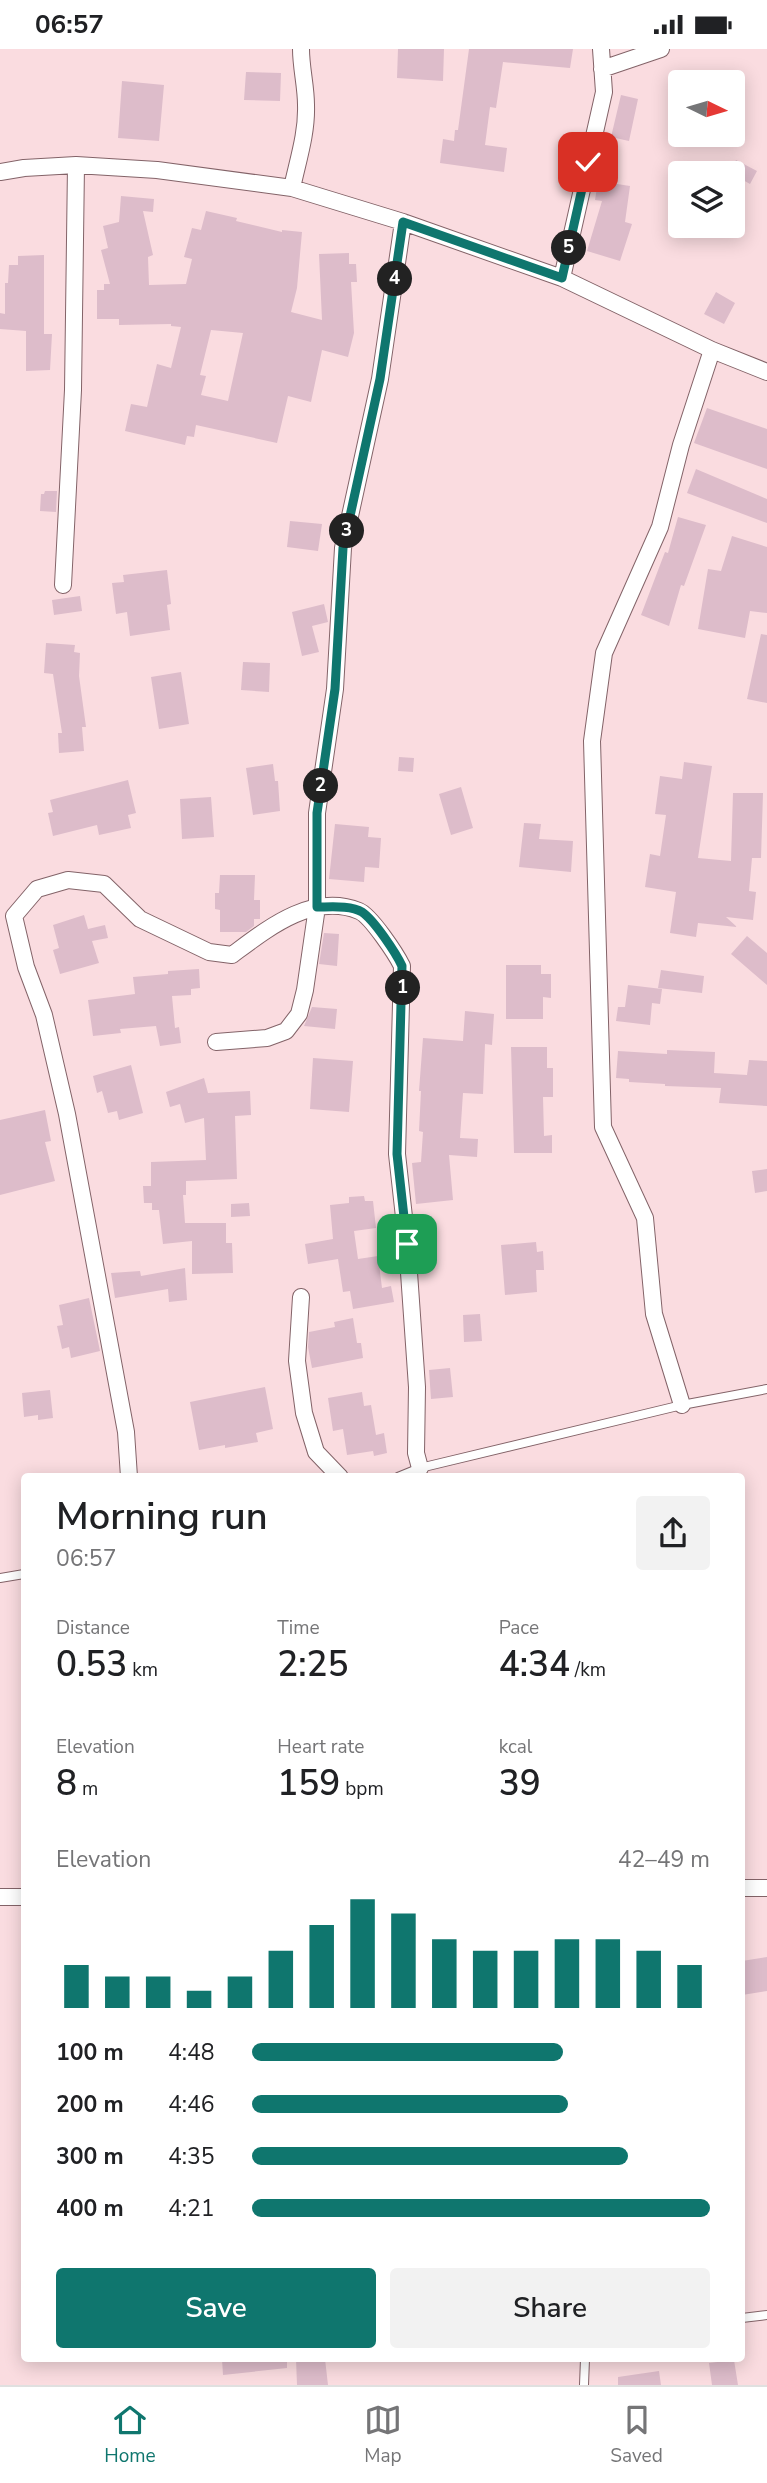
<!DOCTYPE html>
<html lang="en">
<head>
<meta charset="utf-8">
<style>
	:root { --surface:#fff; --page:#f2f2f2; --text:#202124; --muted:#757577; --line:#e0e0e0; --accent:#0f766e }
	body { margin:0; font-family:"Nunito Sans",sans-serif; background:var(--page); color:var(--text); height:100vh; display:flex; flex-direction:column; font-size:26px; white-space:nowrap }
	* { box-sizing:border-box; margin:0 }
	p { font-size:23px; color:var(--muted) }
	.icon { flex:none; width:38px; height:38px; fill:none; stroke:currentColor; stroke-width:2; stroke-linecap:round; stroke-linejoin:round }
	.map { position:relative; flex:1; overflow:hidden }
	.sheet { position:absolute; left:21px; top:1424px; width:724px; height:889px; display:flex; flex-direction:column; background:var(--surface); border-radius:7px; box-shadow:0 4px 18px #0003 }
	.sheet>* { flex:none }
	.needle { width:46px; rotate:95deg }
	.buttons { position:absolute; left:668px; top:21px; display:grid; gap:14px }
	.buttons a { display:grid; place-items:center; width:77px; height:77px; border-radius:7px; background:var(--surface); box-shadow:0 4px 18px #0003; font-size:35px }
	.pin { position:absolute; display:grid; place-items:center; width:60px; height:60px; color:#fff; margin:-30px; border-radius:14px; box-shadow:0 4px 10px #0006 }
	.km { position:absolute; width:35px; height:35px; margin:-18px; border-radius:50%; background:#222; color:#fff; font-size:19px; line-height:35px; text-align:center }
	.round { display:grid; place-items:center; flex:none; width:74px; height:74px; border-radius:7px; background:var(--page) }
	.headline { display:flex; align-items:center; justify-content:space-between; height:119px; padding:0 35px }
	h1 { font-size:38px; font-weight:600; line-height:52px }
	.metrics { display:grid; grid-template-columns:repeat(3,1fr); gap:10px; height:119px; padding:7px 35px }
	.metrics div { display:grid; align-content:center }
	.metrics b { font-size:35px; font-weight:600 }
	.metrics small { font-size:19px; font-weight:400 }
	.metrics p { font-size:19px }
	.chart { height:196px; padding:14px 35px }
	.chart p { display:flex; justify-content:space-between }
	.chart svg { width:100%; height:126px; margin-top:7px; stroke:var(--accent); stroke-width:6 }
	.primary-button { display:flex; gap:14px; margin-top:auto; padding:14px 35px }
	.primary-button a { flex:1; height:80px; border-radius:7px; background:var(--accent); color:#fff; font-size:28px; font-weight:600; line-height:80px; text-align:center }
	.primary-button a+a { background:var(--page); color:var(--text) }
	ul { padding:0 35px; list-style:none; font-size:23px }
	li { display:grid; grid-template-columns:112px 84px 1fr; align-items:center; height:52px }
	li i { height:18px; border-radius:9px; background:var(--accent) }
	.status { display:flex; justify-content:space-between; align-items:center; height:49px; padding:0 35px; background:var(--surface); direction:ltr }
	.status svg { height:19px; fill:currentColor }
	.dock { display:flex; justify-content:space-around; align-items:center; height:98px; border-top:2px solid var(--line); background:var(--surface); font-size:19px; color:var(--muted) }
	.dock a { display:grid; justify-items:center; gap:4px }
	.dock .on { color:var(--accent) }
	.map>svg:first-child { display:block }
	.building { fill:#ddbcca; fill-rule:evenodd }
	.lines { fill:none; stroke-linecap:round; stroke-linejoin:round }
	.service-casing { stroke:#836368; stroke-width:10 }
	.minor-casing { stroke:#836368; stroke-width:18 }
	.service { stroke:#fff; stroke-width:8 }
	.minor { stroke:#fff; stroke-width:16 }
	.route-casing { stroke:#fff; stroke-width:14 }
	.route { stroke:#0f766e; stroke-width:9 }
</style>
</head>
<body>
<div class="status"><b>06:57</b><svg viewBox="0 0 49 12"><path d="M0 12V9h3v3zM5 12V6h3v6zM10 12V3h3v9zM15 12V0h3v12zM26 1h20v11H26zM47 4h2v5h-2z"/></svg></div>
<div class="map">
<svg width="767" height="2336" viewBox="0 0 767 2336">
	<rect width="100%" height="100%" fill="#fadce0"/>
	<path class="building" d="M398,0H444L443,32L397,29Z
		M469,0H573L570,19L503,13L496,59L490,58L485,96L507,99L504,123L440,114L443,90L454,92L455,81H458Z
		M246,23L281,24L280,52L244,51Z
		M122,32L164,36L159,92L118,89Z
		M621,46L638,50L629,92L611,88Z
		M603,97L615,99L611,126L598,124Z
		M736,111L757,122L750,135L729,123Z
		M598,132L630,137L625,173L632,175L620,212L587,202L602,152L595,151Z
		M121,147L154,150L153,163L143,162L153,206L148,208L149,236L186,235L192,210L184,208L192,179L201,181L206,162L237,169L236,172L282,183V181L302,183L297,239L291,263L322,271L319,205L349,204V215H356L357,233H351L354,284L348,308L322,301L311,353L288,347L277,394L196,376L194,388L187,387L185,396L125,382L131,355L147,358L157,315L171,319L181,278L171,277V275L119,276V270H97V241H104V235H110L101,201L108,199L103,177L119,173ZM211,281L243,284L228,352L201,346L206,327L200,326Z
		M44,206V285H52L50,321L26,322V282L0,280V264L5,265V234H8L9,216H18V207Z
		M716,243L735,254L724,275L704,265Z
		M707,359L767,380V420L694,394Z
		M696,420L767,450V474L687,444Z
		M45,442H57L56,463L40,462L41,445H44Z
		M678,468L706,476L684,537L681,536L669,577L641,566L665,503L668,504Z
		M290,472L322,475L318,502L287,498Z
		M732,487L767,498V564L750,562L745,589L698,580L708,520L721,522Z
		M167,521L171,555L167,556L170,581L130,587L127,563L116,565L112,534L124,533L123,526Z
		M80,547L82,562L54,566L52,551Z
		M324,555L328,573L312,577L319,603L302,607L292,563Z
		M761,585L767,586V654L747,650Z
		M46,594L75,596L74,603L80,604L79,627L86,678H82L84,702L59,704L58,684H62L53,625L44,624Z
		M243,613L270,614L269,643L241,641Z
		M181,623L189,675L159,680L151,628Z
		M399,708L414,709L413,723L398,722Z
		M684,713L712,717L698,809L731,812L733,744H763L761,809H752L749,842L756,843L753,871L726,868L737,878L698,874L696,888L670,884L676,843L645,838L650,805L660,807L666,766L655,765L660,727L682,730Z
		M273,715L275,732H278L280,762L253,766L246,719Z
		M128,731L136,764L128,766L131,779L99,786L97,776L53,787L48,764L53,763L50,751Z
		M461,738L473,779L451,786L439,745Z
		M211,748L214,788L182,790L180,750Z
		M524,774L541,775L539,790L573,792L571,823L519,818Z
		M335,775L369,778L368,788L381,789L379,819L365,818L364,833L329,830Z
		M220,826H255L254,851H260V870H254V877L246,883H220V861L215,860V844H219Z
		M84,866L88,880L105,876L108,889L92,892L99,914L60,925L53,901L59,899L53,876Z
		M324,884L339,885L337,917L319,915Z
		M747,887L767,904V936L731,905Z
		M506,916H541V925H551V949L543,948V970H506Z
		M199,920L200,939L191,940V946L172,947L175,979L179,978L181,994L160,997L156,977L120,980L121,984L93,987L88,951L135,945L133,928L168,925V922Z
		M661,921L704,927L702,944L658,939Z
		M628,936L662,940L660,955L652,954L650,976L616,972L618,958H625Z
		M312,958L337,960L335,980L304,977Z
		M465,962L494,965L492,996L485,995L483,1045L463,1044L460,1089L478,1090L477,1108L449,1106L453,1151L416,1155L412,1114L421,1113L423,1083L419,1082L421,1042H419L423,989L463,992Z
		M511,998H547V1019H553V1048H543L544,1087L552,1086V1104H514Z
		M667,1001L715,1003L714,1024L747,1026L749,1011L767,1012V1057L719,1054L721,1039L665,1037V1035L629,1033V1030L616,1029L618,1002L667,1005Z
		M313,1009L353,1012L349,1063L310,1060Z
		M131,1016L143,1064L119,1071L117,1062L108,1064L102,1042L97,1044L93,1027Z
		M204,1029L208,1044L250,1042L251,1066L235,1067L237,1130L186,1132V1146H183L185,1174H226V1194H232L233,1224L192,1225V1192L163,1195L159,1161H152V1154H144L143,1137H151V1113L206,1111L204,1069L185,1074L180,1055L170,1058L166,1043Z
		M45,1061L51,1092L45,1093L55,1132L0,1146V1071Z
		M767,1120V1142L755,1144L752,1122Z
		M364,1147L365,1152H373L376,1179L354,1182L358,1210L378,1207L382,1239L391,1237L394,1253L353,1260L350,1242L343,1243L338,1210L308,1215L305,1195L333,1190L330,1156L349,1154V1148Z
		M249,1154L250,1167L231,1168V1155Z
		M536,1193L537,1203L543,1202L544,1221H536L537,1243L505,1246L501,1196Z
		M185,1219L187,1251L169,1253L168,1240L115,1249L111,1224L140,1222L141,1227Z
		M89,1249L100,1302L71,1309L69,1298L62,1300L57,1277L63,1276L59,1256Z
		M480,1265L482,1292L464,1293L463,1266Z
		M353,1269L357,1294H361L363,1309L312,1319L308,1298L309,1283L335,1278L334,1273Z
		M450,1319L453,1348L431,1350L429,1321Z
		M265,1338L273,1380L256,1384L258,1393L225,1399V1396L199,1401L190,1353Z
		M50,1341L53,1369L38,1371V1366L24,1368L22,1344Z
		M362,1343L364,1357L371,1356L376,1386L384,1384L387,1404L374,1407L373,1402L347,1406L343,1380L333,1382L328,1349Z
		M767,1908V1942L742,1946V1912Z
		M222,2310H287V2319L223,2326Z
		M296,2310H325L328,2336H297Z
		M734,2311L738,2336H712L709,2314Z
		M659,2322L661,2336H618V2328Z"/>
	<g class="lines">
		<g class="service-casing">
			<path id="service" d="M398,1428L420,1419L682,1356L767,1340
				M0,1529L24,1525
				M742,2269L767,2266
				M584,2336L585,2310"/>
		</g>
		<g class="minor-casing">
			<path id="minor" d="M602,20L661,0
				M0,123L24,119L76,116L157,121L292,139L403,173L562,229L712,301L767,323
				M292,139C298,111 307,84 306,56C306,37 301,19 301,0
				M562,229L604,43L601,0
				M63,536L73,341L76,116
				M216,993L267,989L286,982L299,965L305,941L317,858V764L335,640L343,499L380,330L403,173
				M301,1248L297,1312L304,1364L316,1403L340,1428
				M682,1356L654,1265L645,1169L603,1078L592,692L604,604L660,478L681,396L712,301
				M129,1428L126,1383L67,1065L44,966L26,918L14,867L37,840L68,831L104,835L140,870L209,903L232,906C267,880 312,843 359,862C371,867 396,905 402,917L397,1105L407,1195L417,1338L416,1404L420,1419
				M742,1839H767
				M0,1848H24"/>
		</g>
		<use href="#service" class="service"/>
		<use href="#minor" class="minor"/>
	</g>
	<g class="lines">
		<g class="route-casing">
			<path id="route" d="M407,1195L397,1105L402,917C396,904 374,871 362,863C351,856 330,858 317,858V764L335,640L343,499L380,330L403,173L562,229L588,113"/>
		</g>
		<use href="#route" class="route"/>
	</g>
</svg>
<div class="buttons">
<a><svg class="needle" viewBox="-14 -14 28 28"><path d="M0-13l5 13h-10z" fill="#e53935"/><path d="M0 13l5-13h-10z" fill="#757577"/></svg></a>
<a><svg class="icon" aria-label="layers" viewBox="0 0 24 24"><path d="M12 4l9 5-9 5-9-5zM3 14l9 5 9-5"/></svg></a>
</div>
<div class="pin" style="left:407px;top:1195px;background:#1e9e55"><svg class="icon" aria-label="arrive" viewBox="0 0 24 24"><path d="M6 21V4h12l-3 4 3 4H6"/></svg></div>
<div class="pin" style="left:588px;top:113px;background:#d93025"><svg class="icon" aria-label="check" viewBox="0 0 24 24"><path d="M5 12l5 5 9-10"/></svg></div>
<b class="km" style="left:403px;top:939px">1</b>
<b class="km" style="left:321px;top:737px">2</b>
<b class="km" style="left:347px;top:482px">3</b>
<b class="km" style="left:395px;top:230px">4</b>
<b class="km" style="left:569px;top:199px">5</b>
<section class="sheet">
<div class="headline"><div><h1>Morning run</h1><p>06:57</p></div><a class="round"><svg class="icon" aria-label="share" viewBox="0 0 24 24"><path d="M12 15V3M7 8l5-5 5 5M5 13v7h14v-7"/></svg></a></div>
<div class="metrics">
<div><p>Distance</p><b>0.53<small> km</small></b></div>
<div><p>Time</p><b>2:25</b></div>
<div><p>Pace</p><b>4:34<small> /km</small></b></div>
</div>
<div class="metrics">
<div><p>Elevation</p><b>8<small> m</small></b></div>
<div><p>Heart rate</p><b>159<small> bpm</small></b></div>
<div><p>kcal</p><b>39</b></div>
</div>
<div class="chart"><p><span>Elevation</span>42–49 m</p>
<svg viewBox="0 0 160 44" preserveAspectRatio="none"><path d="M5 44V29M15 44V33M25 44V33M35 44V38M45 44V33M55 44V24M65 44V15M75 44V6M85 44V11M95 44V20M105 44V24M115 44V24M125 44V20M135 44V20M145 44V24M155 44V29"/></svg>
</div>
<ul>
<li><b>100 m</b>4:48<i style="width:68%"></i></li>
<li><b>200 m</b>4:46<i style="width:69%"></i></li>
<li><b>300 m</b>4:35<i style="width:82%"></i></li>
<li><b>400 m</b>4:21<i style="width:100%"></i></li>
</ul>
<div class="primary-button"><a>Save</a><a>Share</a></div>
</section>
</div>
<nav class="dock">
<a class="on"><svg class="icon" aria-label="home" viewBox="0 0 24 24"><path d="M3 11l9-7 9 7M6 9v11h12V9"/></svg>Home</a>
<a><svg class="icon" aria-label="map" viewBox="0 0 24 24"><path d="M3 6l6-2 6 2 6-2v14l-6 2-6-2-6 2zM9 4v14M15 6v14"/></svg>Map</a>
<a><svg class="icon" aria-label="saved" viewBox="0 0 24 24"><path d="M7 4h10v16l-5-4-5 4z"/></svg>Saved</a>
</nav>
</body>
</html>
